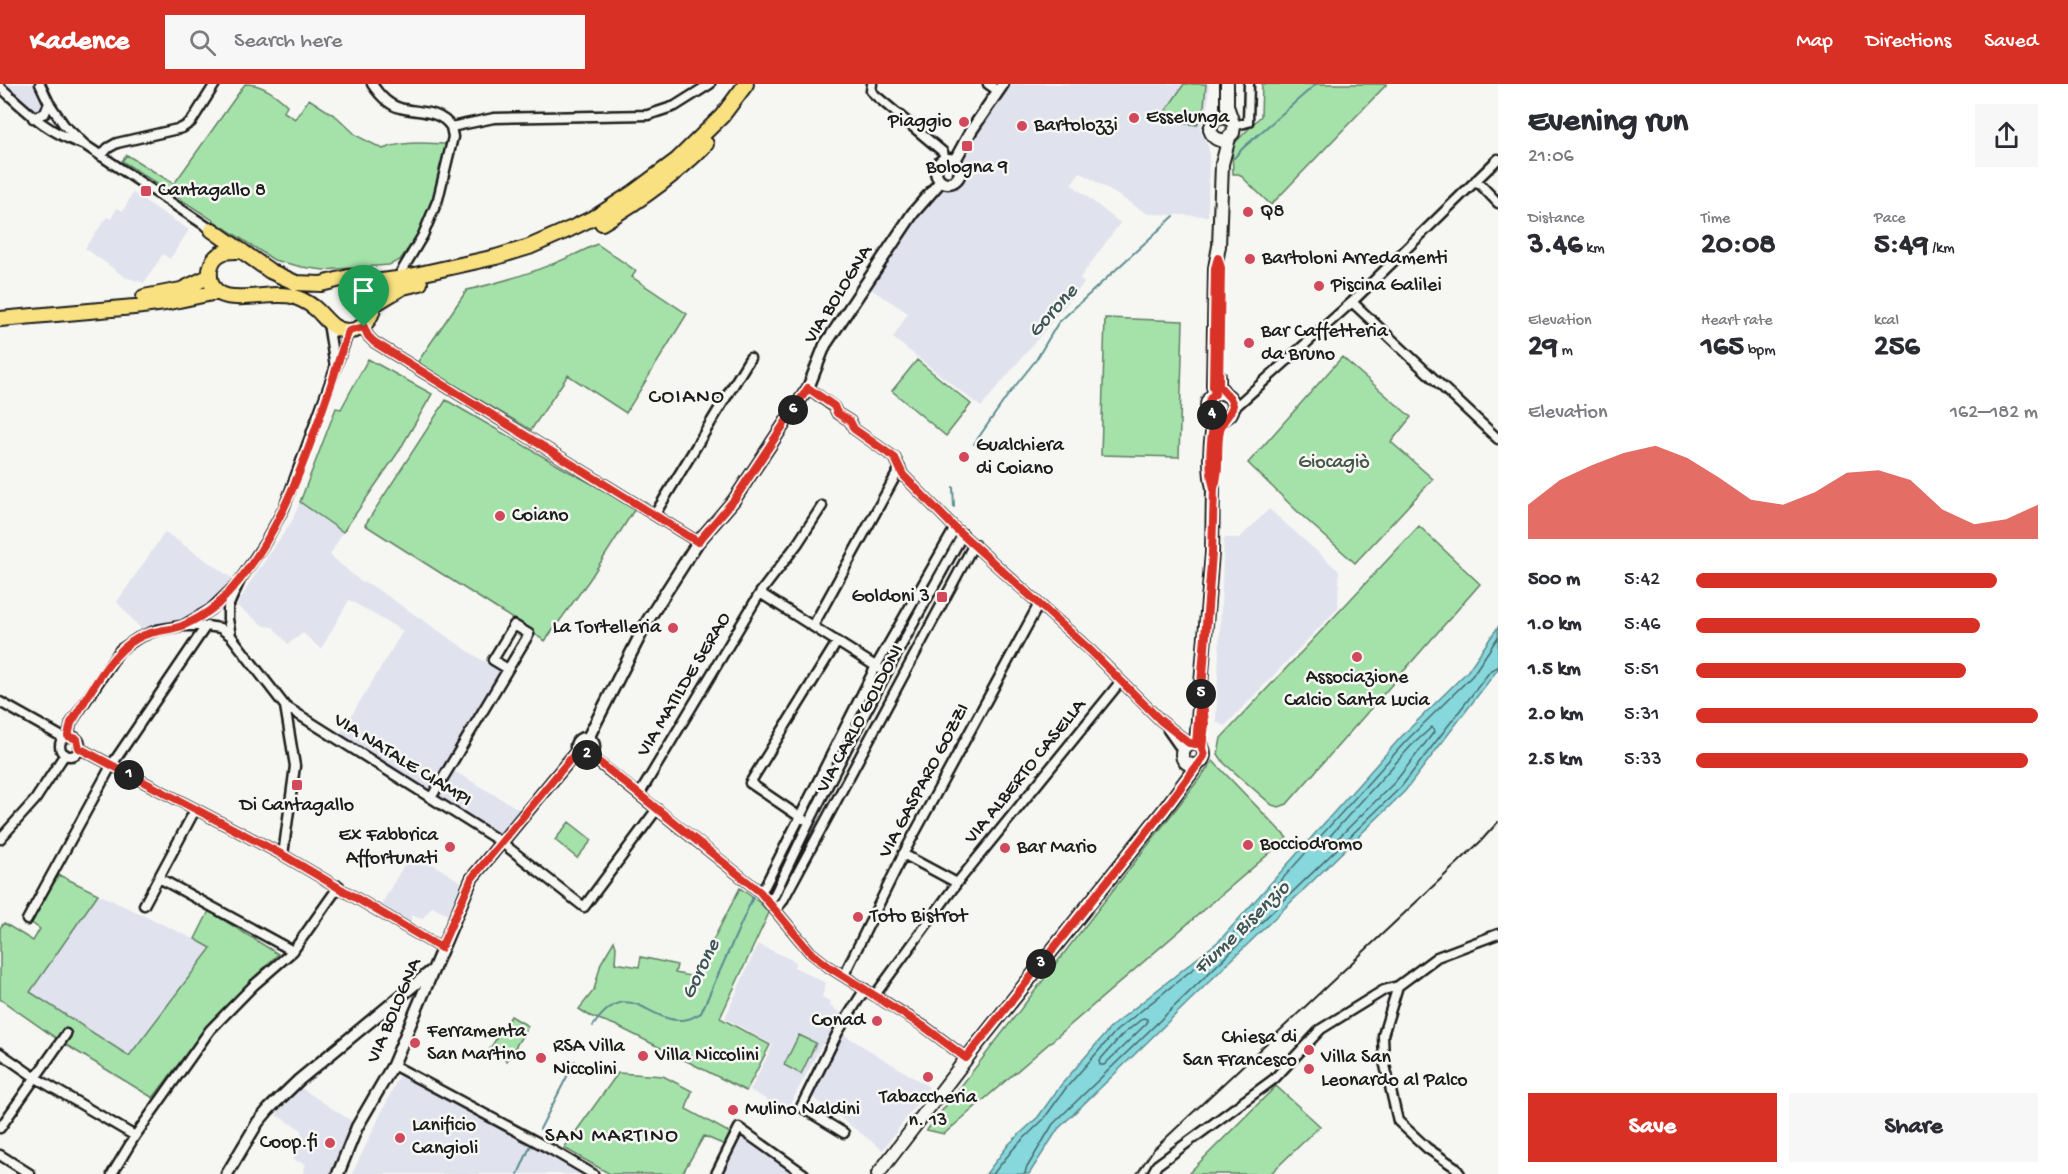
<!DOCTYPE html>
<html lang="en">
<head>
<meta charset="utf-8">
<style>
	:root { --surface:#fff; --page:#f7f7f7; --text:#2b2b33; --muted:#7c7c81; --accent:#d93025 }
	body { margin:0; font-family:"Gochi Hand",sans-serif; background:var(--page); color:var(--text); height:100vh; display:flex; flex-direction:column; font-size:22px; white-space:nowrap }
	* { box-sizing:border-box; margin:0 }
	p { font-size:20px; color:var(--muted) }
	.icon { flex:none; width:33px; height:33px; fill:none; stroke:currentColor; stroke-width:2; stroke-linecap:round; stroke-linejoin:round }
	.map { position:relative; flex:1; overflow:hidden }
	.panel { display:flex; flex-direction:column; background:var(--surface); width:570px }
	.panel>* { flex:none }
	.pin { position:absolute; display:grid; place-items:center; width:51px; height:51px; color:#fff; margin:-62px -26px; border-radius:50% 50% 50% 0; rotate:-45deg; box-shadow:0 0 6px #0007 }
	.pin .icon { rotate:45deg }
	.km { position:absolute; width:30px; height:30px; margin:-15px; border-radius:50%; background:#222; color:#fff; font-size:16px; line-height:30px; text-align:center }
	.round { display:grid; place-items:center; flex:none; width:63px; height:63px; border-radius:0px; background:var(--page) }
	.headline { display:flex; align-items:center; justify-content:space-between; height:102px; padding:0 30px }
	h1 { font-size:33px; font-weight:800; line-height:45px }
	.stats { display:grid; grid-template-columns:repeat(3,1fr); gap:9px; height:102px; padding:6px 30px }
	.stats div { display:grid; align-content:center }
	.stats b { font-size:30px; font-weight:800 }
	.stats small { font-size:16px; font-weight:400 }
	.stats p { font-size:16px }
	.chart { height:168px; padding:12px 30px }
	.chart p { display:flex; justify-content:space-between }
	.chart svg { width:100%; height:108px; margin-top:6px; fill:var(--accent); opacity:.7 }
	.action { display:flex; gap:12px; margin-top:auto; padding:12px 30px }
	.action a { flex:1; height:69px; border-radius:0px; background:var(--accent); color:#fff; font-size:24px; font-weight:800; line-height:69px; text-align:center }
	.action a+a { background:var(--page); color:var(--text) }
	ul { padding:0 30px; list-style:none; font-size:20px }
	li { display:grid; grid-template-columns:96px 72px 1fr; align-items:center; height:45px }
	li i { height:15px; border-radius:8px; background:var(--accent) }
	header { display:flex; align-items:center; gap:36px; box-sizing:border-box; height:84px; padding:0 30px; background:var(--accent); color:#fff }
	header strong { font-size:28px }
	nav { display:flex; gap:33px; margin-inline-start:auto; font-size:21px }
	.search { width:420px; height:54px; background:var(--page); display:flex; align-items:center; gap:15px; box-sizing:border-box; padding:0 21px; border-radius:0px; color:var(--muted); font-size:22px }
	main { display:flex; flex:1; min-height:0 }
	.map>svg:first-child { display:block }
	.built { fill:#e0e2ee }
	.green { fill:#a5e2aa; stroke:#607f63; stroke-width:1.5 }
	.water { fill:#86d8dd; stroke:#5c8d90; stroke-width:1.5 }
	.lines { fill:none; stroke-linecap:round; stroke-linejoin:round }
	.shore { stroke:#466769; stroke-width:1.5 }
	.stream { stroke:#5c8d90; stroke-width:2 }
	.minor-casing { stroke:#1c1c1c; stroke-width:13 }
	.tertiary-casing { stroke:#1c1c1c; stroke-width:15 }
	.secondary-casing { stroke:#1c1c1c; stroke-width:16 }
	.primary-casing { stroke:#1c1c1c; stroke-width:18 }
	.minor { stroke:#f6f6f2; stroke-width:8 }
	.tertiary { stroke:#f6f6f2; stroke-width:10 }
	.secondary { stroke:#f6f6f2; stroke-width:12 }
	.primary { stroke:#f9e181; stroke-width:14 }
	.rail { stroke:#1c1c1c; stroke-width:2 }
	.route-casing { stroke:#fff; stroke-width:12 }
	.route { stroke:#d93025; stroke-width:8 }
	.poi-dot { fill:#d1495b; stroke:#f6f6f2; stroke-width:2 }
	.labels { text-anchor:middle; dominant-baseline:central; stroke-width:5; stroke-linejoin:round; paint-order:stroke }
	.poi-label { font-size:20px; fill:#1c1c1c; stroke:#f6f6f2; text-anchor:start }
	.street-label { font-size:20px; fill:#1c1c1c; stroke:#f6f6f2 }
	.park-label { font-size:20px; fill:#455747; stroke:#f6f6f2 }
	.water-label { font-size:21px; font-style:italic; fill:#3c5456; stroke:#f6f6f2 }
	.neighbourhood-label { font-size:21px; letter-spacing:1.5px; fill:#1c1c1c; stroke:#f6f6f2 }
</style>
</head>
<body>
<header>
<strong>Kadence</strong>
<div class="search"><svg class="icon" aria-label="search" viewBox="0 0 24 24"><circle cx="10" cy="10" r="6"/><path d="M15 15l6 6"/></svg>Search here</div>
<nav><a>Map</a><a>Directions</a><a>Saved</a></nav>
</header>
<main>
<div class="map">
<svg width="1498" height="1090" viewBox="0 0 1498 1090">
	<rect width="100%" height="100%" fill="#f6f6f2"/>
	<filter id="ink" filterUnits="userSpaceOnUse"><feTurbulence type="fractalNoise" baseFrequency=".0167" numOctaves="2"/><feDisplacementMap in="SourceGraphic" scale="12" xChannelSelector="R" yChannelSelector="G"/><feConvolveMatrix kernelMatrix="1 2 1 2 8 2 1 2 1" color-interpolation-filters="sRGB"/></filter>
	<g filter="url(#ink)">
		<path class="built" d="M3,0H33L45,23L35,30Z
			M1012,0H1209L1208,23L1200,44L1209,65L1208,132L1148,130L1080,88L1071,100L1120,139L1080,194L1084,199L981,323L893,254L908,229L869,204Z
			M133,109L189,146L170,175L163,170L144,199L125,193L85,164L107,133L111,135L117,124L123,127Z
			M300,418L343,448L330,471L361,498L371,501L480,575L502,586L430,708L339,652L403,547L349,516L321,565L303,549L288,560L273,543L264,542L237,522L249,500L292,437Z
			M1269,425L1339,487L1338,524L1225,642L1216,638L1224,454H1240Z
			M165,448L233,495L217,514L203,524L180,535L142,546L117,518Z
			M454,687L520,726L498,751L438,712Z
			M412,767L461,798L448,831L432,823L422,835L412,831L410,839L381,821Z
			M98,810L211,863L129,972L30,908Z
			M758,860L796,878L794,883L826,899L822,913L831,918L830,922L843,930L827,960H822L787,1027L750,1006L773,961L725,934Z
			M843,950L929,1003L883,1066L813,1013Z
			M400,990L572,1083L584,1090H352Z
			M298,1002L356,1040L332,1090H303L306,1080L294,1076L302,1046L276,1031Z
			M742,1050L799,1090H724Z"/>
		<path class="green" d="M245,0C262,0 275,10 287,21L284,28L295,35L309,15L337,33L357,52L383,65C403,57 424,59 445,60L447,62C438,99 430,135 409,167L407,166L400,176L389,181L324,186L302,183L274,176L122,77L127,71L174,100Z
			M1184,0H1206L1204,23L1197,41L1159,37Z
			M1262,0H1387L1271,121L1239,90H1233L1232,62L1261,32Z
			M597,160L636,187L632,193L687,230L626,329L568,291L531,346L417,279L467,206C515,195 553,182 597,160Z
			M1105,234L1183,237L1179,373L1101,371Z
			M1342,273L1411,333L1391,358L1433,395L1355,479L1299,429L1248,379Z
			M368,275L432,310L399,367L343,448L300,418L336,324L341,325Z
			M917,276L971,320L946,352L892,307Z
			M446,316L568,387L636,423L590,495L545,557L505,530L365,441Z
			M1419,442L1480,500L1287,720L1279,723L1272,721L1224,679L1218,670L1221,654Z
			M1213,677L1287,754L944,1050L927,1046Z
			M569,738L592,756L577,774L555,756Z
			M59,791L98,810L30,908L129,972L211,864L195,855L209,827L278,870L210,938L153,1014L63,959L0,915V844L4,839L33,857L40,845L30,838Z
			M740,804L760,819L769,829L720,934L770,961L746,1007L615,941L590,932L579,925L594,906L601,879L614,857L616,863L615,879L639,883L641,873L677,881L675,889L694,893Z
			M511,932L528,942L507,977L489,966Z
			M799,951L816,959L801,990L784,981Z
			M618,989L663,992L692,1007L686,1025L732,1050L725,1061L704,1052L682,1090H610L564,1064Z
			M1276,1002L1320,1042L1270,1090H1190L1189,1089Z"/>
		<path class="water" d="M1498,543V585L1405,707L1058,1045L1029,1090H986L1009,1060L1038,1033L1061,1001L1112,942L1220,856L1402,652L1467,588Z"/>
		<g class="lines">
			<path class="shore" d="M1432,643L1434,648L1395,698L1335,757H1331L1330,752L1411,662Z
				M1143,934L1147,935V939L1104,981H1100L1099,977L1121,952Z
				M993,1090L1014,1064L1043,1036L1066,1004L1116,947L1224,860L1406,657L1472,592L1498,553
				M1025,1090L1026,1085L1053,1040L1401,703L1491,586L1498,583"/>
			<path class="stream" d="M1234,74L1243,64L1316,0
				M974,360L1008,311L1036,276L1058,239L1174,132
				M953,403L954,423
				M593,942C630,888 649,944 688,935C692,934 697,931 701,929L753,813
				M540,1045L575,977
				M518,1090L530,1063"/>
			<g class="minor-casing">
				<path id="minor" d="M40,0L49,19L64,41L85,61L212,146
					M372,0C378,9 388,21 400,24C418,29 439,25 451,43L453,53L438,115L423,151L397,195
					M872,0L871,7L875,11L943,68L945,76
					M988,0L998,7
					M0,3C28,28 45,47 82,60
					M33,34L45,29L49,19
					M1234,42L1248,38L1249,0
					M451,43L494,34L648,31L675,22L710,0
					M101,72L108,64L117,59L182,44L191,38L215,0
					M1476,96L1498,119
					M1352,218L1498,355
					M328,239L335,283
					M364,243L368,252L374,258L698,458
					M808,304L834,323L837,329L850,337L854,345L895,374L903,391L955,444L1091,567L1160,636L1189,659
					M1232,326L1352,218L1498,75
					M655,430L750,274
					M760,509L798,459L822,422
					M184,541L210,526L235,502
					M813,542L900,384
					M0,618L64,654
					M285,622L501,758L584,823L657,725
					M1168,646L1182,666
					M60 662a10 10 0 1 1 20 0a10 10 0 1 1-20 0Z
					M68,653L71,639L120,566L138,554L157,546L181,542H206L220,544L231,552
					M79,664L283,771L441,864
					M589,671L760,808L810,868L829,883L925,943L966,974
					M639,711L760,509L880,585
					M431,714L529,550L514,541L493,576L508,585
					M803,735L750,699L837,558
					M0,755L35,716L65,670
					M903,770L957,799
					M283,771L295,682L285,622L231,552L228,535V523L240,496L266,457L284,424L349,247
					M159,794L293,867
					M760,808L765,802L876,582L955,444
					M769,818L775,810C832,687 896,569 963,450
					M144,821L195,726
					M775,826L782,818L974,460
					M27,836L111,682L206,542
					M844,891L906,765L1039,520
					M1398,902L1437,873L1498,850
					M875,911L957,799L1121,597
					M0,969L36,994L135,1052
					M393,981L552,1066L593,1090
					M0,1044L66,950
					M844,1049L801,1023L838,948L865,905
					M0,1071L30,1090
					M112,1090L135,1052L210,946L254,901L293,867L339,802
					M716,1090L739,1044L804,1090
					M1152,1090L1157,1081L1274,995L1321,945L1384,906L1398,902L1383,951L1384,977L1398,1037L1427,1064L1455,1083L1460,1090"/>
			</g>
			<g class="tertiary-casing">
				<path id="tertiary" d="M936 87a12 12 0 1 1 24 0a12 12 0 1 1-24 0Z
					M954,78L971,47L1003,0
					M588,654L648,536L698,458L734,416L808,304L825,261L913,129L941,97
					M576 663a9 9 0 1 1 18 0a9 9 0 1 1-18 0Z
					M227,1090L258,1038L269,1025L299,996L430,888
					M338,1090L357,1043L393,981L472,794L577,667"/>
			</g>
			<g class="secondary-casing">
				<path id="secondary" d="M1227,0V22L1234,42L1233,49L1226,56C1217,57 1212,53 1210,45L1214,36L1224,33L1231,36
					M1219,292V302L1226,311
					M1207 322a13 13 0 1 1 26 0a13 13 0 1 1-26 0Z
					M1215,310L1213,302L1215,184L1219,162L1222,80L1229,54
					M1182 670a11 11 0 1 1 22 0a11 11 0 1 1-22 0Z
					M1196,660L1212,469L1213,404C1208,384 1210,354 1215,334
					M878,1090L976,962L1164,726L1198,680"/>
			</g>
			<g class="primary-casing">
				<path id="primary" d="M602,139C641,116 675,92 706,60
					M212,146L270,187L296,199L321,200L349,193L366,199L397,195L496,173L529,163L570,145L597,132L634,108L677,76L722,32L746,0
					M242,167C233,167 223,166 216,173C211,178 209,187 210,194C215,229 270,204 295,213C303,216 312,221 318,227C327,236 334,247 348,247C365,247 377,228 373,211C372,207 368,203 366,199
					M144,213L181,206L210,192
					M373,221L403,203L420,199
					M0,235L134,223L165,219L217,208"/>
			</g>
			<use href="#minor" class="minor"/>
			<use href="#tertiary" class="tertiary"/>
			<use href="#secondary" class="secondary"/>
			<use href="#primary" class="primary"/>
			<path class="rail" d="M1137,1090L1153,1066L1480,758L1498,738"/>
		</g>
	</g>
	<g class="lines" filter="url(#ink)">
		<g class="route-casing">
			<path id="route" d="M364,243L349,247C342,263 338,279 333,295C305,375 279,461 217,521C207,529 194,537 182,542C167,547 152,546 138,554C109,569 89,612 71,639L68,652L77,655L79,664L283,771L441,864L472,794L577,667L581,671L589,670L760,808L810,868L829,883L926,944L966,974L1164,726L1204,672L1202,664L1205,640L1202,605L1212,469L1214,404C1208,384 1210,354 1215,334L1210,330L1207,322L1211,313L1215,310L1213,302L1215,184L1218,174L1221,184L1219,302L1230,314L1233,321C1231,331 1222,336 1220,346C1216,366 1221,386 1214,404L1212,469L1196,660L1189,659L1160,636L1091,567L955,444L903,391L895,374L854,345L850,337L837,329L834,322L808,304L734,416L698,458L374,258L368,252L364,243"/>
		</g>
		<use href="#route" class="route"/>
	</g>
	<g class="poi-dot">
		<circle cx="1134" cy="34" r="6"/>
		<circle cx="964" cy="38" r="6"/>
		<circle cx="1022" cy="42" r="6"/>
		<rect x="961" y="56" width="12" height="12" rx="3"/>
		<rect x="140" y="101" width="12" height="12" rx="3"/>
		<circle cx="1248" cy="128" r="6"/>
		<circle cx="1250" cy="175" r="6"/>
		<circle cx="1319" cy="202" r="6"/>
		<circle cx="1249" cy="259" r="6"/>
		<circle cx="964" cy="373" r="6"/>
		<circle cx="500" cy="432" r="6"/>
		<rect x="936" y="507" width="12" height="12" rx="3"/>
		<circle cx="673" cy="544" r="6"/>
		<circle cx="1357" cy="573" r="6"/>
		<rect x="291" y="695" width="12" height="12" rx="3"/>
		<circle cx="1248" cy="761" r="6"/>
		<circle cx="450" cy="763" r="6"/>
		<circle cx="1005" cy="764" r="6"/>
		<circle cx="858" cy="833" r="6"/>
		<circle cx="877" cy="937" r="6"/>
		<circle cx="415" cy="959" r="6"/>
		<circle cx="1309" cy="966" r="6"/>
		<circle cx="643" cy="972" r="6"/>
		<circle cx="541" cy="974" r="6"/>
		<circle cx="1309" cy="985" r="6"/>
		<circle cx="928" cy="993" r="6"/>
		<circle cx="733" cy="1026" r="6"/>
		<circle cx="400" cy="1054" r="6"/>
		<circle cx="330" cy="1059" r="6"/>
	</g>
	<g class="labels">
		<g class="poi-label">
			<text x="1146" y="34">Esselunga</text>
			<text x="952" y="38" text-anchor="end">Piaggio</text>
			<text x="1034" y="42">Bartolozzi</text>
			<text x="967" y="84" text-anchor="middle">Bologna 9</text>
			<text x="158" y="107">Cantagallo 8</text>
			<text x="1260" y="128">Q8</text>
			<text x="1262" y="175">Bartoloni Arredamenti</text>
			<text x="1331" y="202">Piscina Galilei</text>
			<text x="1261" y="248">Bar Caffetteria<tspan x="1261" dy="23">da Bruno</tspan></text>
			<text x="976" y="362">Gualchiera<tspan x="976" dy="23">di Coiano</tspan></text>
			<text x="512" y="432">Coiano</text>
			<text x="930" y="513" text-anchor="end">Goldoni 3</text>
			<text x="661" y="544" text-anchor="end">La Tortelleria</text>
			<text x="1357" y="594" text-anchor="middle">Associazione<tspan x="1357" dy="23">Calcio Santa Lucia</tspan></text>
			<text x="297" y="722" text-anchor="middle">Di Cantagallo</text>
			<text x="438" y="752" text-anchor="end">Ex Fabbrica<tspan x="438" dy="23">Affortunati</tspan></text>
			<text x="1260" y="761">Bocciodromo</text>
			<text x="1017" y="764">Bar Mario</text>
			<text x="870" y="833">Toto Bistrot</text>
			<text x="865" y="937" text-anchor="end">Conad</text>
			<text x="427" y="948">Ferramenta<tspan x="427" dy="23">San Martino</tspan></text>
			<text x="1297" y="954" text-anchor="end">Chiesa di<tspan x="1297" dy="23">San Francesco</tspan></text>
			<text x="553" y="963">RSA Villa<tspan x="553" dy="23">Niccolini</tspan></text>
			<text x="655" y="972">Villa Niccolini</text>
			<text x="1321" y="974">Villa San<tspan x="1321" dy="23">Leonardo al Palco</tspan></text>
			<text x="928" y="1014" text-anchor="middle">Tabaccheria<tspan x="928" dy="23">n. 13</tspan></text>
			<text x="745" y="1026">Mulino Naldini</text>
			<text x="412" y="1042">Lanificio<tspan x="412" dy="23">Cangioli</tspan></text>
			<text x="318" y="1059" text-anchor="end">Coop.fi</text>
		</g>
		<g class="street-label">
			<text transform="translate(839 211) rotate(-58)">VIA BOLOGNA</text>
			<text transform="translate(685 601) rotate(-59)">VIA MATILDE SERAO</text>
			<text transform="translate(861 635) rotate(-62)">VIA CARLO GOLDONI</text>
			<text transform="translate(402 677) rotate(32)">VIA NATALE CIAMPI</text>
			<text transform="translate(1026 688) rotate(-51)">VIA ALBERTO CASELLA</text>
			<text transform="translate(925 697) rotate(-62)">VIA GASPARO GOZZI</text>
			<text transform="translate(395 927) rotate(-67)">VIA BOLOGNA</text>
		</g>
		<g class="park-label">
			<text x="1334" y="379">Giocagiò</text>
		</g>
		<g class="water-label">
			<text transform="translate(1054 228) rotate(-48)">Gorone</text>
			<text transform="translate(1243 845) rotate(-44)">Fiume Bisenzio</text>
			<text transform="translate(702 886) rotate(-64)">Gorone</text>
		</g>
		<g class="neighbourhood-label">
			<text x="687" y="314">COIANO</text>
			<text x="612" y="1053">SAN MARTINO</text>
		</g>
	</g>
</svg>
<div class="pin" style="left:364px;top:243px;background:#1e9e55"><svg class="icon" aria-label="arrive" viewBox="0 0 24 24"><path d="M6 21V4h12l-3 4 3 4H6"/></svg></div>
<b class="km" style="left:129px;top:691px">1</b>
<b class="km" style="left:587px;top:671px">2</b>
<b class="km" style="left:1041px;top:880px">3</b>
<b class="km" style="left:1212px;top:331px">4</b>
<b class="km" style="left:1201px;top:610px">5</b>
<b class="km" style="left:793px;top:326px">6</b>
</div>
<section class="panel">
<div class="headline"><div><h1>Evening run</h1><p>21:06</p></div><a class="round"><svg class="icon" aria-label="share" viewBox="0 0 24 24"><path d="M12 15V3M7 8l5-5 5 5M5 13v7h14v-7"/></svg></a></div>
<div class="stats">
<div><p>Distance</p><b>3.46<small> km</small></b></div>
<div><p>Time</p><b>20:08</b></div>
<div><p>Pace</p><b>5:49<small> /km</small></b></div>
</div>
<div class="stats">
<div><p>Elevation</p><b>29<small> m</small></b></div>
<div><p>Heart rate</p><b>165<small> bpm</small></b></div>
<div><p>kcal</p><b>256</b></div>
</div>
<div class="chart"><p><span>Elevation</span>162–182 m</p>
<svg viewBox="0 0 160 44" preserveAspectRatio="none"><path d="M0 44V30L10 20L20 14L30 9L40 6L50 11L60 19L70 28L80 30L90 25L100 17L110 16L120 20L130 32L140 38L150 36L160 30V44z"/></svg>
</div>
<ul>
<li><b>500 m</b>5:42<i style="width:88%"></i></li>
<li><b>1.0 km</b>5:46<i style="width:83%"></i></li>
<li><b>1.5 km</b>5:51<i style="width:79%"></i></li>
<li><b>2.0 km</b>5:31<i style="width:100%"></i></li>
<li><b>2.5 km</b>5:33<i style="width:97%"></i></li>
</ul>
<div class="action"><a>Save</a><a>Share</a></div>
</section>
</main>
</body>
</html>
